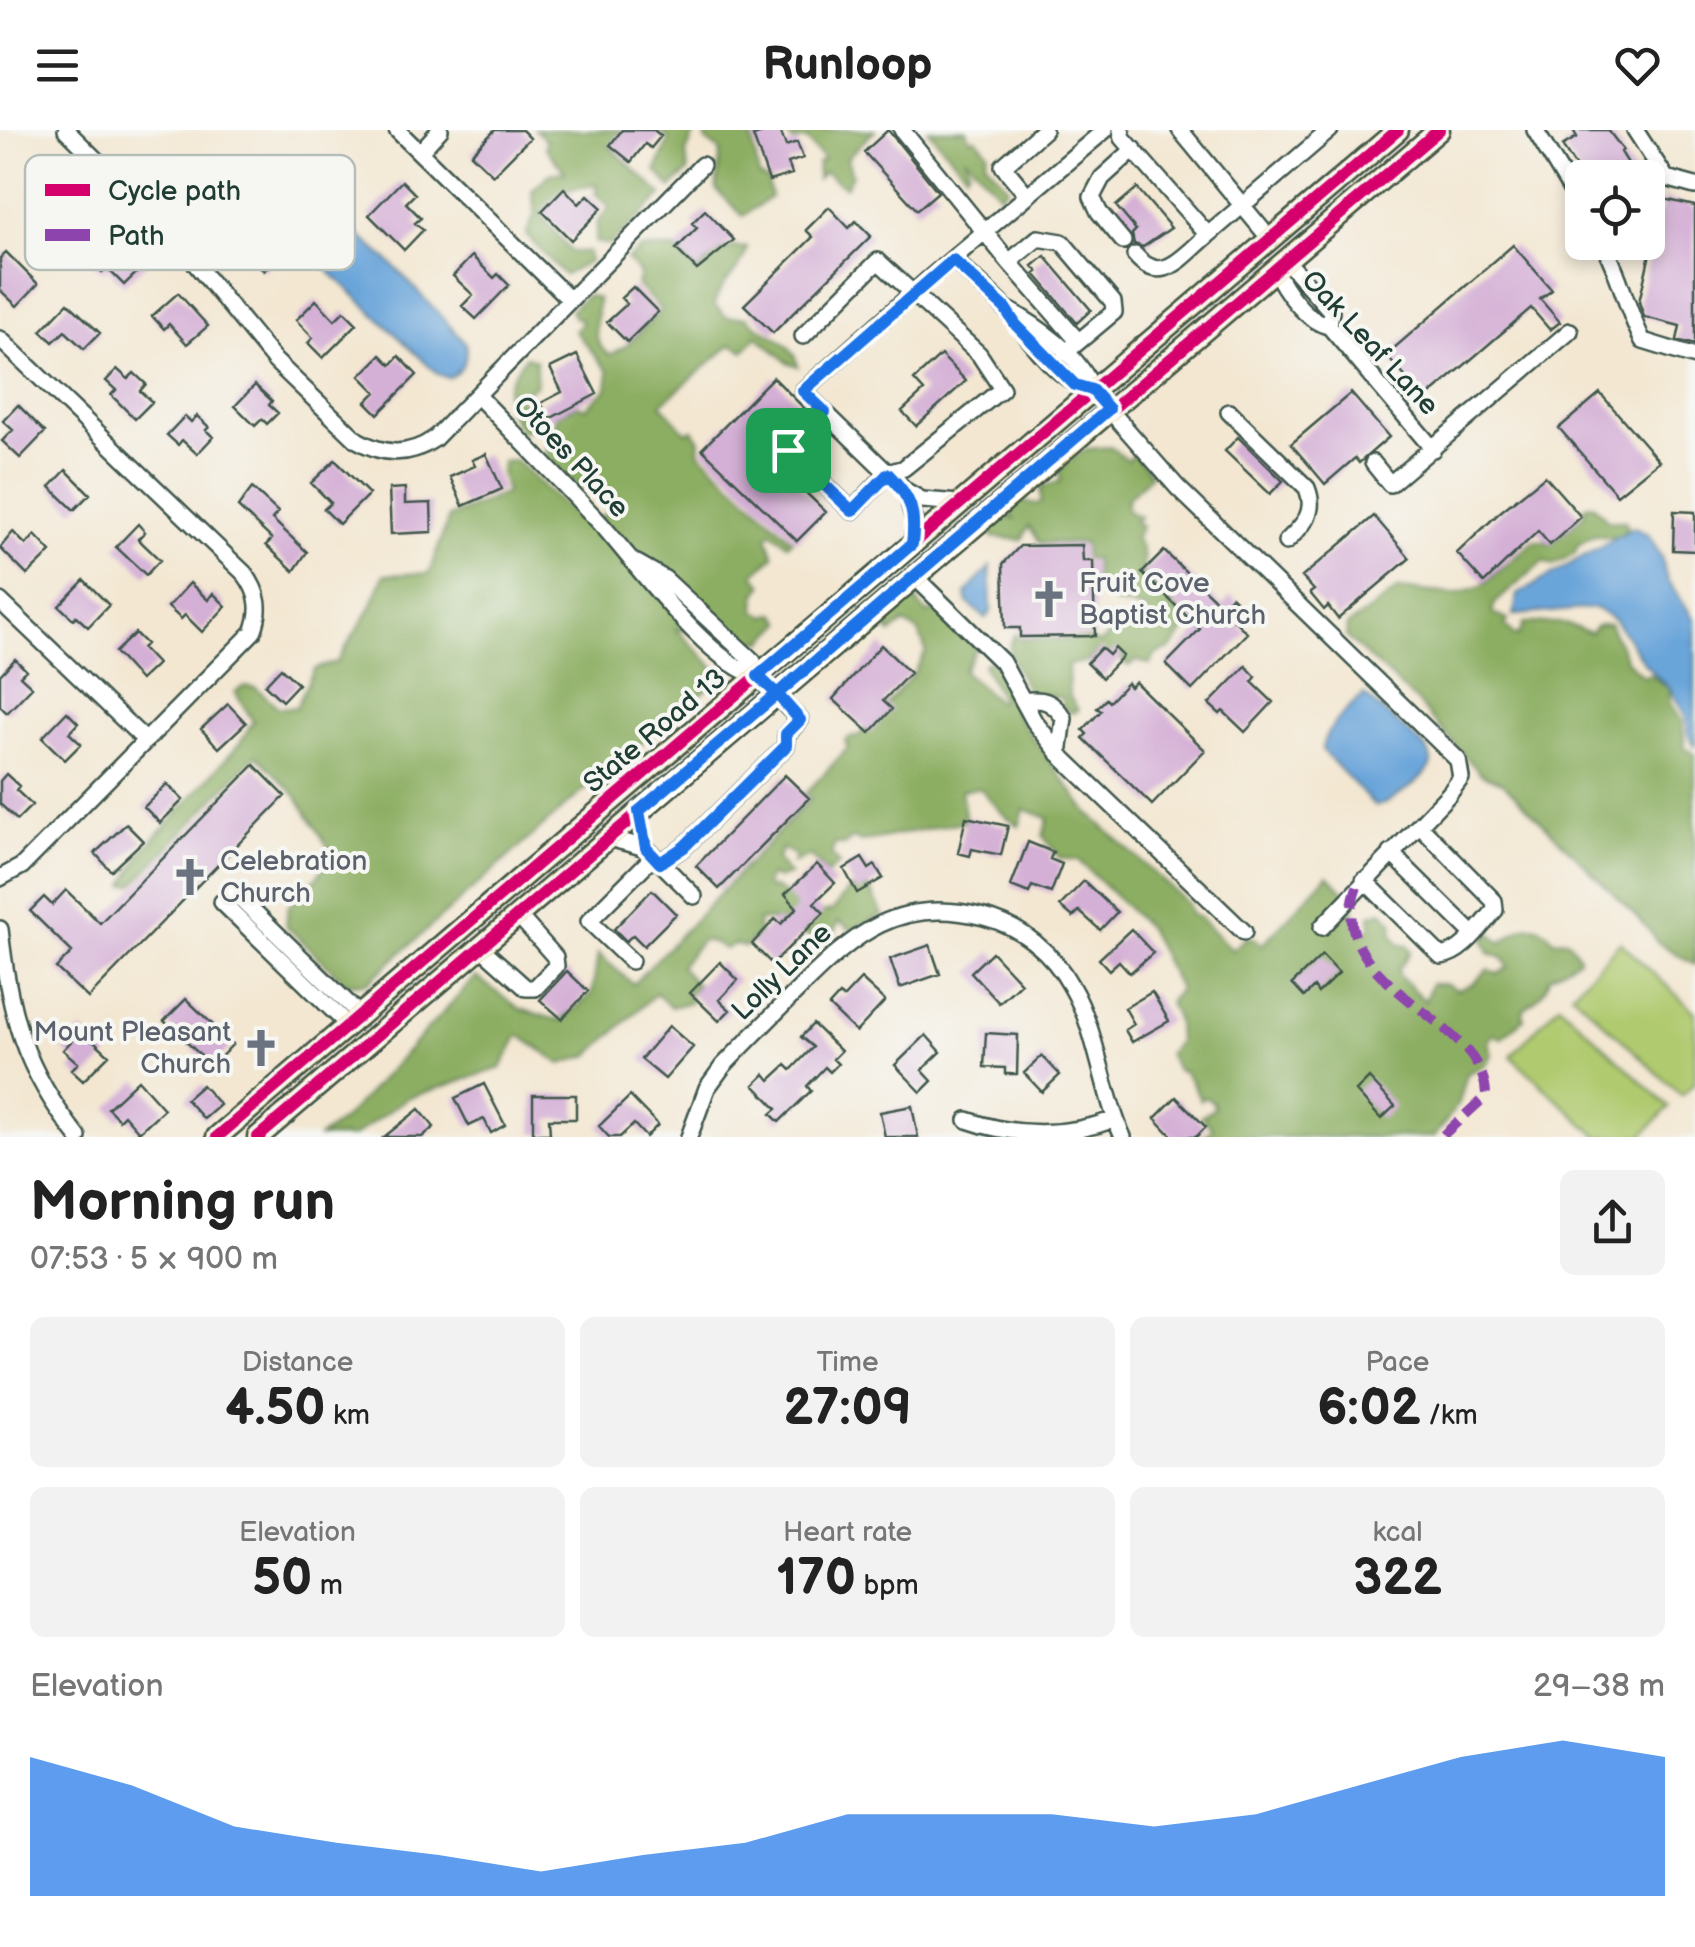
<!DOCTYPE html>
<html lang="en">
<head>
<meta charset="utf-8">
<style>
	:root { --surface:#fff; --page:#f2f2f2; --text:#222; --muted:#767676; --accent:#1a73e8 }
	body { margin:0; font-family:"Balsamiq Sans",sans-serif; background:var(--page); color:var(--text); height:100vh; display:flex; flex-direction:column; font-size:38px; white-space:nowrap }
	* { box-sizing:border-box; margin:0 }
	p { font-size:32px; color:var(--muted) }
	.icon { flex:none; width:55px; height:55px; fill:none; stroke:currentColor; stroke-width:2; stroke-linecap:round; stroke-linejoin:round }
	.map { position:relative; height:1007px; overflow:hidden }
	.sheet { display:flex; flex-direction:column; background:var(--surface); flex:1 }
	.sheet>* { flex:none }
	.controls { position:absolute; left:1565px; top:30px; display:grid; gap:20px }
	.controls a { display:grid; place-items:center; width:100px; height:100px; border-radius:15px; background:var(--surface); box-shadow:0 5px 15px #0003; font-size:50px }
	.pin { position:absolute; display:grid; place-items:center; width:85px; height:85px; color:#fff; margin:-42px; border-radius:20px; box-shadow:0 5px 15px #0006 }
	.round { display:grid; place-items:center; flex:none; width:105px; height:105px; border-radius:15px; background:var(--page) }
	.head { display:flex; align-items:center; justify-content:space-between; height:170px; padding:0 30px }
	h1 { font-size:55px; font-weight:700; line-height:75px }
	.figures { display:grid; grid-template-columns:repeat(3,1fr); gap:15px; height:170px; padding:10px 30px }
	.figures div { display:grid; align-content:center; border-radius:15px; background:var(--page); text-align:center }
	.figures b { font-size:50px; font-weight:700 }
	.figures small { font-size:28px; font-weight:400 }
	.figures p { font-size:28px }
	.chart { height:280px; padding:20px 30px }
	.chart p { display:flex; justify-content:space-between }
	.chart svg { width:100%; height:180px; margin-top:10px; fill:var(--accent); opacity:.7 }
	header { display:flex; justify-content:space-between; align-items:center; height:130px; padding:0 30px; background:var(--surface); font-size:45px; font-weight:700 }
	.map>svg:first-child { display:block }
	.green { fill:#b0ca6f; stroke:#688452; stroke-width:2.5 }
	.forest { fill:#8cae62; stroke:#56764b; stroke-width:2.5 }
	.water { fill:#6aa5da; stroke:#447187; stroke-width:2.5 }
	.building { fill:#d4afd6 }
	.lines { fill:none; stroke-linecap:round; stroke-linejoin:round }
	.minor-casing { stroke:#3f564c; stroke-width:20 }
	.major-casing { stroke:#3f564c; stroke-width:25 }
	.minor { stroke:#fff; stroke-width:15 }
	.major { stroke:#ebc669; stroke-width:20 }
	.quiet { stroke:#8e44ad; stroke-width:10; stroke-dasharray:20 10; stroke-linecap:butt }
	.cycleway-casing { stroke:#f6f6f2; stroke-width:19 }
	.cycleway { stroke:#d6006c; stroke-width:12 }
	.route-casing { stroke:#fff; stroke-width:20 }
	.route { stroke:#1a73e8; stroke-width:12 }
	.labels { text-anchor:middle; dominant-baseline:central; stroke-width:8; stroke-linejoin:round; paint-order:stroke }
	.street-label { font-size:28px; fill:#1f3d34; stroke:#f6f6f2 }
	.worship-label { font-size:28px; fill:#5b616d; stroke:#f6f6f2; text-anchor:start }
	.key { fill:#f6f6f2; stroke:#b6beb9; stroke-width:2.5 }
	.key-label { font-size:28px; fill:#1f3d34 }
</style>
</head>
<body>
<header><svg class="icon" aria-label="menu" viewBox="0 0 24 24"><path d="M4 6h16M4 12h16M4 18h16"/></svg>Runloop<svg class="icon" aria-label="heart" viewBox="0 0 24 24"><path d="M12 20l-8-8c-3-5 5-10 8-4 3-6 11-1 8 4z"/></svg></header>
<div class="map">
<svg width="1695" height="1007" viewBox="0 0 1695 1007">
	<rect width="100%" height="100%" fill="#f6f6f2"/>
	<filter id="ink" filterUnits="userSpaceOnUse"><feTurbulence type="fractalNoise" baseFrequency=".01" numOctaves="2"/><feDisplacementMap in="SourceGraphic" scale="20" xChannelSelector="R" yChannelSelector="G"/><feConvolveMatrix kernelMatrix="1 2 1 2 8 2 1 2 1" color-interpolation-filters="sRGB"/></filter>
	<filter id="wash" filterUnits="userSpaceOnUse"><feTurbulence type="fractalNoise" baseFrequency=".0048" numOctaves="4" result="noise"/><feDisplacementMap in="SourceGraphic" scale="40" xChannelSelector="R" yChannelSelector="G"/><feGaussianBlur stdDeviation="2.25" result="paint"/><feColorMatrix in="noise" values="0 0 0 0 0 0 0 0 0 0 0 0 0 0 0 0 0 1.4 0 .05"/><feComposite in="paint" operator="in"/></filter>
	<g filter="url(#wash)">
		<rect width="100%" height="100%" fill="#f3e7d2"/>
		<path class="green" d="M1620,812L1695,882V952L1682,966L1572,863Z
			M1559,874L1669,977L1641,1007H1598L1511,926Z"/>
		<path class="forest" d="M535,0H623L610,17L662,65L610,115L595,112L597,93L610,77L595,63L598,54L568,60L541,85L571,122H588L589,132L564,145L526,105L535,84L532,60L550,44L565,42L545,17L547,11Z
			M657,0H696L686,23L688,42L671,58L656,41L669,9Z
			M706,0H747L751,3L759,46L768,51L771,67L743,86L716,59L721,21L706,11Z
			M784,0H875L847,28L852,45L845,57L824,42L817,49L818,33L824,30L807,10L792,11Z
			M928,0H967L970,9L976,8L988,22L985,31L1008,57L1000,64L965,26L969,39L966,43Z
			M732,117L747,118C742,142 719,152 714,175L726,187H747C763,207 791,205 798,236L787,232L757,206L744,221L732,214L661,274L686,302L693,300L700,310L699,322L792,410L788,414L771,402L767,407L774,426L754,444L763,455L756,466L755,480L766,486L776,483L783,492L763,512L758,510L747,516L732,502L676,499L718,541L713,554L569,673L367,853L347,854L286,796L288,777L318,746L332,723L295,664L256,625L134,754L125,755L142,722L240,613L253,591L235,562L244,556L256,558L279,578L296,577L314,539L337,532L370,479L384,445L429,443L449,387L506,363L501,344L502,332L515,330L581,392L607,384L608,378L619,370L598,354L579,357C560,340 527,321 560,300L555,295L556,286L577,275L586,278L607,258L609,242L575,201L581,193L580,188H575L570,180L587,165L598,169C597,192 589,211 610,225L627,215L661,180L637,155L640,144L627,130L641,119H675L697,142L715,124Z
			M526,226L536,230V255L518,266L521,273L532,271L538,291L533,299L521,301C498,268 503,256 526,226Z
			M1110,317L1127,330L1134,324L1151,345L1127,369V381L1140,387L1135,391L1141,397L1135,408C1143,419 1147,431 1140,443L1190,493C1177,507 1178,520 1157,523L1150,534L1136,531L1128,536L1118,526L1108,529L1097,522L1088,531L1068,535L1069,565L1078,580L1072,583L1062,577V568L1027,562C1022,541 999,523 1016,504L1019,509H1088L1101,513L1118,497L1148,491L1147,480L1115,473L1108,456L1095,454V429L1085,428L1084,413H1040L1029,396L1022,410L992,407L991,397L998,387L1014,389L1010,383L1018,371L1038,374L1041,372V357L1059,352L1061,347L1057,341L1085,319Z
			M1589,374L1594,375L1608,391H1625L1628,398L1616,408L1594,405L1577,416L1575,423L1553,435L1544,431L1495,473L1492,483L1508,490L1505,496L1514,506L1519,505L1524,493H1562L1591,503L1596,496L1609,494L1627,531L1643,547L1650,544L1670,559V574L1682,591L1685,617L1695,624V835L1656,811L1648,798L1502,652L1481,644L1414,569L1346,507L1347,496L1399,459L1455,464L1482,456L1534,411H1545L1550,415L1585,383L1584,377Z
			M916,465L918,474L927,483L937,480L977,517L963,541L998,572L1001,569L983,535L988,531L995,533L1016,585L1088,683L1187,773L1191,785L1200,788L1232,820L1247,807L1254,808L1262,815L1328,745L1350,768L1357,795L1365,803L1371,796L1370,785L1382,781L1393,792L1392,803L1399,815L1407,816L1411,821L1398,840L1400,847L1425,871L1431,854H1447L1457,860L1473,854L1488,839L1498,844L1508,837L1503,828L1489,823L1483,807L1490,802L1501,813C1521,797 1536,786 1554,810L1567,809L1579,825L1578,829L1549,847C1545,865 1534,870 1523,880L1524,889L1501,908L1493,904L1488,912L1492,925L1485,935L1467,944L1459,973L1434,1007H1204L1213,998L1201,986L1214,978L1213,972L1205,967L1200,970L1192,952L1183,941L1177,940L1168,923L1178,912L1177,891L1169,873L1179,859L1148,798L1078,730L1060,728L1043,706L1048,688L1024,679L1019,696L1003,684L980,658L961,660L966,691L861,712L854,708L844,715L835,714L831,724L839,734L827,744L810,726L793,733L795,726L782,718L777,730L789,745L777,749L770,745L766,755L769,759L774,758L820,784L833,780L849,759L870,758L883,785L851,800L839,791L830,813L804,805L787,788L780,794L774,790L758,791L759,803L745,817L734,814L725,819L715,813L702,810L680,836L697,855L687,865L691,872L671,877L656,863L590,925L561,934L519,905L501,938L407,968L353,1007H319L343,990L476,847L520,879L561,891L592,864L598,824L633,854L810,669L806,663L848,618L845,611L851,607H858L914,543L926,521L919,502L904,493L891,503L878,491L900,473Z"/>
		<path class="water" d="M271,27L278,28L318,63L339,88L393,135L465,212C468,228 464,239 449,248L438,244C393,202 348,159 304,117C287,101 260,83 251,61C245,44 255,31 271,27Z
			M1634,397L1649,406L1661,427L1667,450L1695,490V617L1688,604L1686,587L1670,559L1645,534L1615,490L1595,478L1514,485L1517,465Z
			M990,437L991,482L985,488L967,472L966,464Z
			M1364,565L1426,618C1428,622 1432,628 1431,633C1429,646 1387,675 1375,676L1322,620C1323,600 1350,577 1364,565Z"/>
		<g id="blocks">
			<path class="building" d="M495,0H522L530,8L493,45L471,24Z
				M622,0H654L661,6L651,18L645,14L631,32L610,15Z
				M772,0H780L786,16L797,12L803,28L788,33L792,44L769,51L753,6Z
				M888,0L938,62L917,80L864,22Z
				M1573,0H1608L1623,20L1621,22L1637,48H1583L1562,16L1577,7Z
				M402,51L415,64L406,73L421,88L415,93L423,100L404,120L369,85Z
				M564,58L579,74L588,65L602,78L571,110L542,81Z
				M1137,58L1171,98L1143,117L1134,114L1132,104L1136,100L1116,76Z
				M1648,65L1660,85L1664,69L1695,76V215L1677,210L1680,196L1644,187L1639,172L1651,119L1648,118Z
				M829,77L849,98L856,91L871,106L773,203L744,175L813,107L806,100Z
				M705,80L734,110L697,140L676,119L697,98L692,93Z
				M254,88L286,118L264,141L245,123L238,131L225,118Z
				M109,104L128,124L139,114L152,128L124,155L107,138L102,142L86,126Z
				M1513,115L1552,160L1540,169L1560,192L1550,200L1531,178L1425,269L1386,225Z
				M6,122L38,154L17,176L0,160V128Z
				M472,126L494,148L498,144L509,155L476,189L462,176L473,165L453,146Z
				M1045,126L1091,180L1077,193L1035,144L1038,142L1033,136Z
				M633,157L658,182L627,212L607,192L627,174L621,168Z
				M178,163L208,196L187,214L169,194L164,199L152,186Z
				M316,170L335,190L344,181L357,194L323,228L308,213L313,208L296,190Z
				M68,173L100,203L84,219L65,201L53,212L41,201Z
				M381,225L391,235L399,226L417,245L378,284L366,272L376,262L360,246Z
				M577,225L597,264L549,289L541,273L562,262L550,238Z
				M941,225L966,251L916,296L902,281L924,261L914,250Z
				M117,239L128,249L134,243L146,254L140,261L152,272L135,289L111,265L116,260L106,251Z
				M773,247L805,279L764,322L826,382L797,411L702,319Z
				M255,255L272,271L269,275L278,283L267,294L262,289L255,296L235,276Z
				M1351,263L1389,307L1359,333L1355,328L1325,354L1291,314Z
				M1600,263L1659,331L1617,365L1559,298Z
				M18,275L45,302L20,328L2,311L13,300L3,291Z
				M185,286L191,292L197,286L209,297L206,300L213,307L197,324L182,310L178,315L167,305Z
				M1238,307L1283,351L1270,364L1225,321Z
				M486,324L502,359L463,376L450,347L475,336L472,330Z
				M335,330L369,364L339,394L324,379L331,373L311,353Z
				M66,340L90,364L74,380L50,357Z
				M1545,346L1581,387L1550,415L1538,401L1484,453L1457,423L1499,383Z
				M252,358L278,382L272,389L307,422L294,441L266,415L272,409L238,377Z
				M405,358V374L431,373L432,402L391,404L389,359Z
				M1674,381L1695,382V421L1673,420Z
				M1374,386L1410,428L1338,489L1328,476L1324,480L1310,463L1314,460L1302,447Z
				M138,394L145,402L138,409L160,430L146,445L116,417Z
				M13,402L26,415L35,405L51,422L27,445L0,418Z
				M1082,415L1083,431H1093L1095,506L1020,507V498H1005L1003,434L1020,416Z
				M1164,421L1222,476L1231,466L1245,479L1234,490L1247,503L1192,560L1166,534L1200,499L1142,443Z
				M84,450L109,475L88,497L76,486L73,489L59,476Z
				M190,453L208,470L213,463L226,476L202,502L185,485L181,489L168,477Z
				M135,503L146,514L142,518L157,534L140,550L115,522Z
				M881,515L910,543L883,571L892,579L870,603L833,569Z
				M1101,518L1109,525L1115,518L1123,526L1102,548L1087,533Z
				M15,529L26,540L20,546L32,557L7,583L0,576V545Z
				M1246,536L1256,547L1252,552L1273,572L1245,602L1223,581L1220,584L1209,574Z
				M281,538L298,554L282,571L265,555Z
				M1135,552L1205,620L1152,675L1083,608L1087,604L1083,600L1101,581L1097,578L1106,569L1109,572L1127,553L1130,557Z
				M228,574L246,593L219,618L201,599Z
				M67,582L78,593L69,603L81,614L65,630L42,608Z
				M254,635L285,666L88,868L56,838L72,822L30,781L44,767L52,775L66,760L100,793Z
				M6,644L19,656L16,660L32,675L17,690L0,674V651Z
				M785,645L809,668L719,759L696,736Z
				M167,654L183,670L160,693L144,677Z
				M966,687L1008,696L1001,725L972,719L970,726L958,723Z
				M126,694L143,711L111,741L95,723Z
				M1028,712L1053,722L1050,729L1062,734L1051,763L1032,756L1029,763L1011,756Z
				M862,728L869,739L875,735L883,748L857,763L844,739Z
				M817,734L835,753L814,773L824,783L772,834L752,814L775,789L781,794L797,778L785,764Z
				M1084,751L1117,782L1100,800L1079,781L1073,787L1060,776Z
				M652,760L676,784L644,816L633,805L626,811L614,799Z
				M1131,799L1153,823L1130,843L1119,831L1109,840L1099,829Z
				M930,815L940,844L900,858L890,829Z
				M992,822L1021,853L999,873L971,842Z
				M1322,825L1339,843L1318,863L1314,857L1304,867L1292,854Z
				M720,832L738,850L719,870L730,880L719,891L690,863Z
				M567,841L588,861L562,889L540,870Z
				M861,849L885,871L856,902L829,876L839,865L843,868Z
				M1152,862L1169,891L1132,912L1125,900L1134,894L1125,878Z
				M186,869L233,914L212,936L164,891Z
				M813,894L841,921L833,929L838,934L830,942L825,937L807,956L811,961L779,992L771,984L777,979L754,955L765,944L770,950L786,935L791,940L813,917L801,907Z
				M669,896L693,917L665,949L641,929Z
				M82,900L109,925L83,951L71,940L78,933L63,920Z
				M986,903L1018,905L1017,944H1005V938L984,937Z
				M926,905L941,922L922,940L932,951L921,962L895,935Z
				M1042,926L1060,945L1042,962L1024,943Z
				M1369,948L1395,976L1381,989L1356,961Z
				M138,950L164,979L139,1002L124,985L119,990L108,978Z
				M484,954L505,995L491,1003L484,989L469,996L455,968Z
				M202,955L220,975L204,989L186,969Z
				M533,965H576V989H549L550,1004H533Z
				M630,966L658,995L646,1007L634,994L620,1007H609L599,996Z
				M1176,967L1206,997L1196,1007H1173L1155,988Z
				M912,976L918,1007H885L880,982Z
				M419,979L434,997L422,1007H384Z"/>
		</g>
	</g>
	<g filter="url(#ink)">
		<use href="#blocks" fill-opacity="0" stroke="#3f564c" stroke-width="2.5"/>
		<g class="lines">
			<g class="minor-casing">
				<path id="minor" d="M66,0L171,104L275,231L357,310C383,325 408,327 434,309L702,35
					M397,0L570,170
					M902,0L1009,132
					M1121,0L1123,8L1208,105L1330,0
					M1180,0L1270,109
					M1535,0L1582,78
					M1635,0L1666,48L1695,56
					M420,22L440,0
					M1027,65L1003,36L1044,0
					M1123,111L1099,82L1092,67L1102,48L1134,19
					M1602,112C1620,143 1626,179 1643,211L1695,227
					M1135,125C1162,157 1183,126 1208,105
					M953,129C970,146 990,161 1006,179C1029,208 1055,250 1092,260
					M1285,129L1331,181L1329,196
					M1274,138C1284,159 1306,192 1329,196L1433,319
					M1005,178C1035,194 1082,226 1092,260L1177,357L1458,630L1461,648L1449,664L1322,797
					M803,206L878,131L979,224L1002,259L904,338L888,343L852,381L789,320L825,282
					M0,209L245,444C259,463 262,480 253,502L22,736L0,748
					M1065,223L1114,182L1113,172L1062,112L1038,108L1009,132L1078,211
					M479,267C520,309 561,351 601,394C636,433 710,536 758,546
					M1229,282L1307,358C1317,383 1303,395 1286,412
					M1373,333L1390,354L1570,201
					M906,361L915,393L912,413
					M959,373L922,370L906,361L803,261L931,147L1105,0
					M637,433L665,449L753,531L758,546L800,590L786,605V616L684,717L660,733
					M914,446L1002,532L1034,591L1064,629L1244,802
					M0,471L146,611
					M1023,571C1044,568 1052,571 1064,588L1059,624
					M609,708L646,718L694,766
					M1391,723L1473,804
					M1364,750L1441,826C1462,824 1481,796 1495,780L1494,771L1419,695
					M233,761L360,885
					M222,772L348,895
					M0,799C9,884 24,939 78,1007
					M480,817L526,858H535L556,836L555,827L518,785
					M631,831L589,791L654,726
					M967,990C1015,1007 1067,1007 1115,989
					M689,1007L707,958L723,936C747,911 772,886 798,860C854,804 899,765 984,787C1021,796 1053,823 1071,856C1098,902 1101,959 1123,1007"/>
			</g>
			<g class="major-casing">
				<path id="major" d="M217,1007L1398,0
					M258,1007L1439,0"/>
			</g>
			<use href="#minor" class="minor"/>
			<use href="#major" class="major"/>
			<path class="quiet" d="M1357,757C1319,855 1487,888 1486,966L1441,1007"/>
			<g class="cycleway-casing">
				<path id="cycleway" d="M217,1007L1398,0
					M258,1007L1439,0"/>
			</g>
			<use href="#cycleway" class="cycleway"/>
		</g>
	</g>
	<g class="lines" filter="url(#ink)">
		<g class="route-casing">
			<path id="route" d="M788,320L852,381L888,344C911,367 916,381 912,414L758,546L777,564L639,681L646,718L660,733L684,717L786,616V604L800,590L777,564L1109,279L1092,260L1075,255L1016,195L1005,178L953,130L803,261L825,282L788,320"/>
		</g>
		<use href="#route" class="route"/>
	</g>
	<defs>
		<g id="church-bare" transform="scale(3)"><path d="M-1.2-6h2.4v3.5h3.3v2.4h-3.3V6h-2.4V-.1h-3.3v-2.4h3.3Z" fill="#6b7280" stroke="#f6f6f2" stroke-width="2.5" paint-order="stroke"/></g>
	</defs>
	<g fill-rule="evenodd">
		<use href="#church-bare" x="1049" y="469"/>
		<use href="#church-bare" x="190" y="747"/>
		<use href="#church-bare" x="261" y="918"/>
	</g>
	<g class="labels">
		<g class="street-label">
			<text transform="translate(1370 213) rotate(47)">Oak Leaf Lane</text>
			<text transform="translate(571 327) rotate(47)">Otoes Place</text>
			<text transform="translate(655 601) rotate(-40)">State Road 13</text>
			<text transform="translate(782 842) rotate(-44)">Lolly Lane</text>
		</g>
		<g class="worship-label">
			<text x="1079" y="453">Fruit Cove<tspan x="1079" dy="32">Baptist Church</tspan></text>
			<text x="220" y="731">Celebration<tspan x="220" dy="32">Church</tspan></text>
			<text x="231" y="902" text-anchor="end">Mount Pleasant<tspan x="231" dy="32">Church</tspan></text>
		</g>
	</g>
	<rect x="25" y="25" width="330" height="115" rx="15" class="key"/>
	<rect x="45" y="54" width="45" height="12" fill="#d6006c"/>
	<rect x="45" y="99" width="45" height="12" fill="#8e44ad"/>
	<g class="key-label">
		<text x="108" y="70">Cycle path</text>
		<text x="108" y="115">Path</text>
	</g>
</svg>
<div class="controls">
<a><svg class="icon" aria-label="locate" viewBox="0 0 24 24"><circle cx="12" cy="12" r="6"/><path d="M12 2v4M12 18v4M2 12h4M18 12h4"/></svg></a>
</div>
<div class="pin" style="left:788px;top:320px;background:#1e9e55"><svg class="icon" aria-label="arrive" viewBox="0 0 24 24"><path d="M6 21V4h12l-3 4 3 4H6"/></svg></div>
</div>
<section class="sheet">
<div class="head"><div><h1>Morning run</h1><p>07:53 · 5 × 900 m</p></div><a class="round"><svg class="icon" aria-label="share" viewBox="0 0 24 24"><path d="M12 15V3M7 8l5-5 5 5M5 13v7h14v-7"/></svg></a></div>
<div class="figures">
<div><p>Distance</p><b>4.50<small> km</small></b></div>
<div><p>Time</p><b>27:09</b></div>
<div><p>Pace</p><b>6:02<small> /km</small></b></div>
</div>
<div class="figures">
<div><p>Elevation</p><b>50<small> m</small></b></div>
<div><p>Heart rate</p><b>170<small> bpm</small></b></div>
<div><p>kcal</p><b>322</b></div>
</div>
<div class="chart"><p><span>Elevation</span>29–38 m</p>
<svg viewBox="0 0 160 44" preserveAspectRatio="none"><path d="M0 44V10L10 17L20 27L30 31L40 34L50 38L60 34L70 31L80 24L90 24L100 24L110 27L120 24L130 17L140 10L150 6L160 10V44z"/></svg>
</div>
</section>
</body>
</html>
